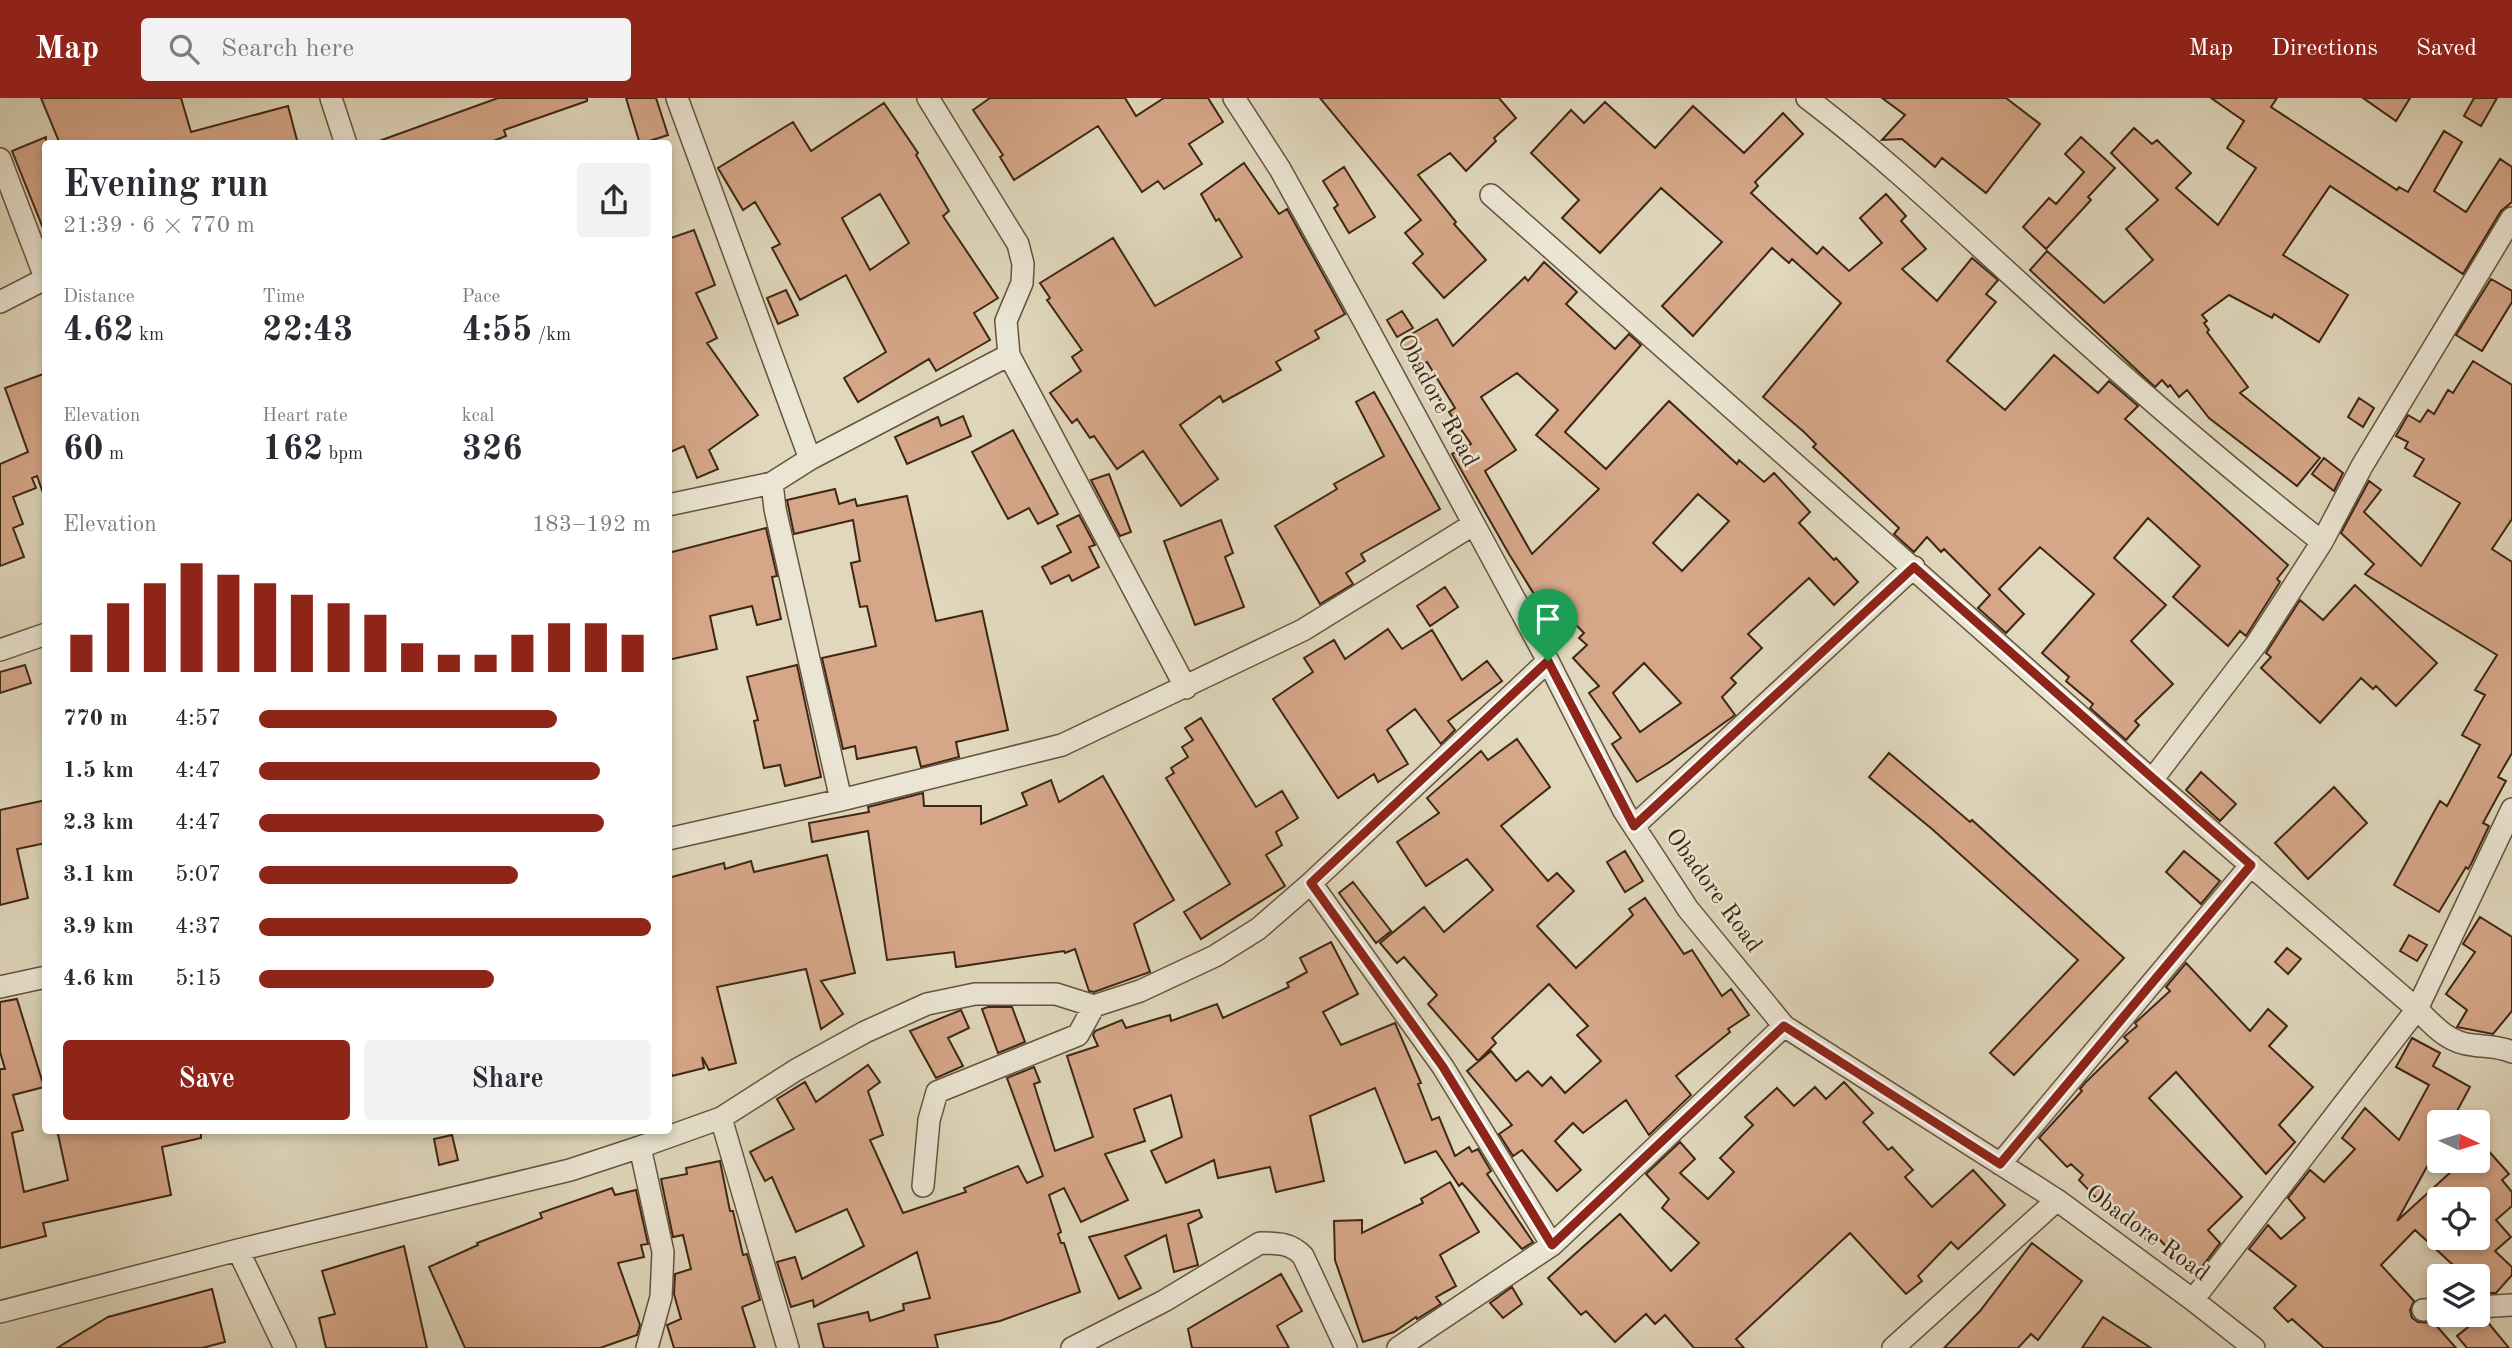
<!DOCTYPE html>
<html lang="en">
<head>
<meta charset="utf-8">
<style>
	:root { --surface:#fff; --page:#f2f2f3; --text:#2b2b33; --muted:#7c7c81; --accent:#8f2418 }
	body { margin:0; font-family:"Old Standard TT",serif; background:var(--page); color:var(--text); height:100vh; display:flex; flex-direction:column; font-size:26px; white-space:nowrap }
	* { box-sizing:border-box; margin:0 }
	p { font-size:23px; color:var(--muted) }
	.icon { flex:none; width:38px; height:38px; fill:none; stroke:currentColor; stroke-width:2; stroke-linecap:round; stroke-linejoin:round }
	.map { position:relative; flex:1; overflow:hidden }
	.panel { position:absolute; left:42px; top:42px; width:630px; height:994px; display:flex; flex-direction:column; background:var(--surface); border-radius:7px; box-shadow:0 4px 10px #0003 }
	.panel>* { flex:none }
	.needle { width:46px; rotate:94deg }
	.buttons { position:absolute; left:2427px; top:1012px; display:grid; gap:14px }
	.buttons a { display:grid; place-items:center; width:63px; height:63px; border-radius:7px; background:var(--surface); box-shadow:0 4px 10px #0003; font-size:35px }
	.pin { position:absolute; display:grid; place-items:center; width:60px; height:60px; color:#fff; margin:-72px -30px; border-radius:50% 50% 50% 0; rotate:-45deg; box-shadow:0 0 7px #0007 }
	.pin .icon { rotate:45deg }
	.round { display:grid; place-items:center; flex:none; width:74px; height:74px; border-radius:7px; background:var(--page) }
	.head { display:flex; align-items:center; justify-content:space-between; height:119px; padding:0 21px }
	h1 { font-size:38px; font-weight:600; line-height:52px }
	.figures { display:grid; grid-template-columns:repeat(3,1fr); gap:10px; height:119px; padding:7px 21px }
	.figures div { display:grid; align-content:center }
	.figures b { font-size:35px; font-weight:600 }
	.figures small { font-size:19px; font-weight:400 }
	.figures p { font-size:19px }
	.chart { height:196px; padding:14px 21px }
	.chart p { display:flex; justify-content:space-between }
	.chart svg { width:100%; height:126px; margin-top:7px; stroke:var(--accent); stroke-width:6 }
	.primary-button { display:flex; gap:14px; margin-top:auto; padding:14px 21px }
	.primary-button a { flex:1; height:80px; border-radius:7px; background:var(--accent); color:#fff; font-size:28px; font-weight:600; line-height:80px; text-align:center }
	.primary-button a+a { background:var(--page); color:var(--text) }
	ul { padding:0 21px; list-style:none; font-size:23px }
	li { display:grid; grid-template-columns:112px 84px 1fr; align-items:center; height:52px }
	li i { height:18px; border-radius:9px; background:var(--accent) }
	header { display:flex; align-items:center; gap:42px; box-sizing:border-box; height:98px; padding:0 35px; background:var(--accent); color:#fff }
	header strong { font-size:33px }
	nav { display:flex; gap:38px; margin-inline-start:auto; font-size:24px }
	.search { width:490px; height:63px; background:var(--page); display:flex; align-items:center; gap:18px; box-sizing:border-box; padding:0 24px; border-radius:7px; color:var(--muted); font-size:26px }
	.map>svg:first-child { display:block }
	.building { fill:#d5a688; stroke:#3e2714; stroke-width:2; fill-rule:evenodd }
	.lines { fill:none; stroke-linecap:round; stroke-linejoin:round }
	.street-casing { stroke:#66533e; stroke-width:24 }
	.street { stroke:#ebe5d3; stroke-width:21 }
	.route-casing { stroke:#fff; stroke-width:14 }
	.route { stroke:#8f2418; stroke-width:9 }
	.labels { text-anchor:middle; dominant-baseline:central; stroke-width:5; stroke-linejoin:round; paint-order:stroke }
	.street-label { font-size:24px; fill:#3e2714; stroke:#ebe5d3 }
</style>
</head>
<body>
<header>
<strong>Map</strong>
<div class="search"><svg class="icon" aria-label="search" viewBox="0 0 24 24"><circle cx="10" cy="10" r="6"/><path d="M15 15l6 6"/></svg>Search here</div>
<nav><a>Map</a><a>Directions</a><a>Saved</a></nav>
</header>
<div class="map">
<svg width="2512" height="1250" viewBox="0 0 2512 1250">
	<rect width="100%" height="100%" fill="#e0d7bc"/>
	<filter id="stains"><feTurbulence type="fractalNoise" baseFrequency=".00286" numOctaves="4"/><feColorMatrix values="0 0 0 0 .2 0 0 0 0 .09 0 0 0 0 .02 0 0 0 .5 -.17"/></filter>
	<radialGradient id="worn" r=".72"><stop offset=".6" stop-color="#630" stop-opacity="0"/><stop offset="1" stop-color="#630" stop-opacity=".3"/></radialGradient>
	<path class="building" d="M41,0H181L191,34L288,8L298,46H60Z
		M498,0H587V3L504,32L506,38L486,46H379V43Z
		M626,0H656L668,37L640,46Z
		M990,0H1125L1136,18L1164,0H1208L1223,24L1189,46L1202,66L1164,91L1158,83L1142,94L1098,28L1014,82L1000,59L1003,57L973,12Z
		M1320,0H1499L1516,20L1494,40L1496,43L1466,73L1450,55L1418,77L1456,124L1454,126L1486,162L1444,200L1413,165L1423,156L1405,135L1421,122Z
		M1882,0H2006L2040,26L1986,95L1942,60L1935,69L1902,41L1882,42L1905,17Z
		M2211,0H2277L2271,9L2397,92L2399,89L2408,94L2444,33L2462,44L2434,93L2466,114L2500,61L2512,69V104L2501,113L2463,176L2330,88L2283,157L2348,197L2319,244L2274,216L2272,220L2229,197L2202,217L2207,223L2204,225L2209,232L2207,234L2248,289L2240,295L2320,360L2297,388L2209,320L2187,292L2179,299L2170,287L2168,289L2162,282L2155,289L2030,172L2047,153L2104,205L2153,162L2126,131L2158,102L2111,55L2134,30L2152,46L2157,42L2191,75L2176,90L2218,127L2256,70L2227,50L2244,23Z
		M2363,0H2410L2396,23Z
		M2474,0H2497L2481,28L2464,18Z
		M1605,4L1655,50L1693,8L1744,55L1783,15L1803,36L1755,84L1758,88L1751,95L1817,156L1823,149L1849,173L1882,145L1860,120L1886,96L1906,118L1901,123L1926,151L1902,171L1937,203L1972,160L1998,182L1986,196L1996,204L1947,263L2005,312L2054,257L2098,295L2109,283L2138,308L2125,321L2288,467L2277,481L2280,484L2246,538L2240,533L2228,548L2173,499L2200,468L2148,420L2114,460L2166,507L2131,543L2173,586L2135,623L2139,627L2126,642L2090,610L2093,606L2066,583L2069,579L2042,555L2094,496L2040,449L1999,491L2024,516L2006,535L1978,510L1990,497L1944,451L1941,454L1927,439L1914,454L1894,436L1899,430L1813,349L1816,346L1804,334L1763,299L1841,205L1792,161L1789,165L1772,150L1693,238L1662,208L1722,144L1661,90L1600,155L1562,120L1579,102L1531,55L1571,12L1584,25Z
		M884,5L918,55L916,57L949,113L943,118L998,200L974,215L990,242L936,273L929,261L858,304L844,280L886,254L846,177L800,202L772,150L780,146L755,104L743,112L718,70L793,24L811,53ZM880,96L909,145L870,172L842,120Z
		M46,39V134L45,135L12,53Z
		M2081,39L2115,70L2088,99L2091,102L2046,151L2023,129L2049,100L2056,106L2084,74L2065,56Z
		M1244,65L1279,116L1287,111L1345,216L1315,233L1319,240L1276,264L1281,272L1223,304L1220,298L1180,327L1218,381L1181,408L1143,353L1117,371L1094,338L1090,340L1077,321L1072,325L1050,295L1081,273L1072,259L1082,252L1047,202L1050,200L1040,185L1113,140L1155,208L1242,159L1219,121L1216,123L1201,96Z
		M1344,69L1375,119L1349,135L1334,110L1338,107L1323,83Z
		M694,132L715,187L696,195L717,240L707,245L758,317L709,352L718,371L697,380L684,348L668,355V141Z
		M1544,164L1577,194L1566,206L1615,251L1629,236L1641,247L1565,334L1606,371L1669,303L1737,366L1739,362L1764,384L1774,375L1810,414L1799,425L1834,462L1836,460L1858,484L1834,507L1809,480L1748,536L1762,550L1731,580L1736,585L1722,599L1735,617L1668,665L1637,684L1612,646L1621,640L1589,595L1599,588L1573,560L1587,547L1579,540L1584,535L1555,505L1544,512L1509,456L1452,356L1471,346L1449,314L1455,310L1427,264L1416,270L1400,243L1437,221L1453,248L1525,179L1528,183ZM1517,275L1558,312L1536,337L1599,391L1532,456L1485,373L1516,352L1481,299ZM1698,396L1729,423L1682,473L1653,445ZM1644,565L1681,605L1640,634L1613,595Z
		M2491,181L2512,193V204L2482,253L2456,237Z
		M786,192L798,217L778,226L767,200Z
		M1402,213L1413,230L1397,239L1387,222Z
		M2473,263L2512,287V421L2492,451L2512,464V655L2498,679L2506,683L2483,725L2489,728L2471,766L2468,771L2466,769L2439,814L2394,787L2440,703L2447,708L2480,647L2462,637L2485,597L2475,592L2497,557L2365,476L2374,466L2341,435L2369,383L2381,392L2364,414L2421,468L2460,405L2414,378L2424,361L2405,350L2408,344L2396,338L2408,317L2420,324L2428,312L2434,316L2448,292L2453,295Z
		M46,275V395H43L37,378L32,380L36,390L13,399L23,426L13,430L24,459L0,468V366L28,354L5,290Z
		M1374,294L1440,411L1361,456L1365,463L1346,475L1353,486L1320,506L1275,428L1337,391L1334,386L1384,358L1356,304Z
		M2359,300L2374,310L2363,329L2348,319Z
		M963,318L971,338L907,366L895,339L938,319L941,328Z
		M1013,332L1058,416L1038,426L1029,410L1008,421L972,354Z
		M2324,360L2343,375L2334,393L2312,376Z
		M1109,376L1131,434L1120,438L1091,382Z
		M835,391L839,406L855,401L857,408L907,398L936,523L982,513L1008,632L956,644L959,659L921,669L916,649L857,661L855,648L843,651L822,560L876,548L867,508L860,509L851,465L860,463L853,422L794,436L787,402Z
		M1079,417L1095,447L1089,449L1099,469L1072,483L1069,477L1051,486L1042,469L1071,454L1057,428Z
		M1221,422L1233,455L1225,459L1244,509L1195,527L1164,443Z
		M766,430L777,478L772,479L781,521L757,527L752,508L710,518L717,551L668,562V455Z
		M2355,487L2437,565L2396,608L2376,588L2373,591L2361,580L2320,625L2261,570L2271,559L2266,555L2300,502L2323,522Z
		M1445,489L1458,509L1430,528L1417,508Z
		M1388,531L1402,551L1432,532L1462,582L1487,563L1502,583L1448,623L1455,632L1441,646L1415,611L1387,632L1408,666L1378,684L1374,676L1338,700L1273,601L1313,574L1304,560L1334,542L1345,561Z
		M25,567L31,585L0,595V574Z
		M797,567L821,679L785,688L780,667L764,670L754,623L758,622L747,579Z
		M1201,620L1256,709L1282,693L1298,720L1276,734L1282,747L1266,757L1285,788L1201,841L1184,814L1230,786L1166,680L1174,675L1171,670L1188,659L1182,649L1193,642L1185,630Z
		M1517,641L1550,689L1501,728L1548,783L1557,775L1574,793L1537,828L1576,870L1633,817L1629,811L1645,800L1684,856L1692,852L1722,898L1731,891L1749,917L1728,931L1730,934L1676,978L1691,997L1649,1037L1626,1002L1583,1035L1573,1025L1555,1043L1581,1072L1557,1093L1522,1052L1513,1058L1499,1036L1512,1027L1467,973L1491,953L1516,983L1528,973L1542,988L1551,979L1565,995L1601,963L1577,937L1588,928L1549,886L1492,940L1496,945L1478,963L1428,906L1437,897L1404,859L1397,865L1380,845L1424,809L1444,834L1493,792L1467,761L1426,788L1397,744L1439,715L1427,700L1481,653L1488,662Z
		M1889,655L1970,724L1972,722L2124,860L2014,977L1990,955L2078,862L1932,731L1869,679Z
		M2201,674L2236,706L2220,723L2186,692Z
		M1103,678L1174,802L1134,826L1150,874L1094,894L1089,893L1075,851L1065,855L1064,853L956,869L954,854L887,862L868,733L812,744L809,725L869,714L868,709L923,695L924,708H981V726L1027,707L1022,695L1051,682L1059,704Z
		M2334,689L2367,725L2308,781L2275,745Z
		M46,702V745L17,751L28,800L0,807V712Z
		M1625,753L1643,783L1625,794L1607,764Z
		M2184,753L2220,783L2201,806L2166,774Z
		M827,757L855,875L821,883L843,916L821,931L806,871L717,889L736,965L709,972L702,959L704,970L672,978L668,963V780L724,765L725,771L751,763L754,774Z
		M1353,784L1391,833L1376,845L1339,795Z
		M2480,819L2512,839V913L2493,936L2457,929L2467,912L2446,896L2475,854L2463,846Z
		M2409,837L2427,847L2417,863L2400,853Z
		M1331,844L1358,896L1323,914L1341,947L1395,925L1421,985L1418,986L1432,1022L1439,1019L1455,1058L1469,1049L1472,1054L1478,1051L1491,1073L1487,1076L1533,1144L1522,1151L1462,1085L1459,1088L1436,1053L1405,1065L1375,990L1310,1018L1324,1083L1276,1094L1270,1069L1218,1080L1214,1062L1166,1085L1151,1053L1182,1039L1171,997L1134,1011L1145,1043L1105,1056L1128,1102L1081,1124L1064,1090L1049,1097L1061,1134L1058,1136L1061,1145H1064L1080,1194L1000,1223L935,1237L938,1250H824L818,1226L868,1214L870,1223L904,1212L903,1206L930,1200L917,1154L814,1209L813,1202L791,1209L777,1164L795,1159L802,1181L864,1148L847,1111L796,1134L772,1079L765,1083L750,1054L794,1031L777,1001L805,984L816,1004L868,967L880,984L868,993L883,1037L870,1042L903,1115L966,1094L964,1090L1018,1068L1027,1085L1043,1078L1007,980L1034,969L1040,984L1034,986L1055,1053L1093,1039L1067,958L1098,948L1093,937L1095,933L1122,922L1126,930L1170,917L1171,923L1217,906L1223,920L1289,889L1287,885L1307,874L1300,860Z
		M2287,850L2301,861L2288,876L2275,864Z
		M2186,865L2250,933L2268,911L2287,928L2269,948L2313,989L2279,1027L2295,1044L2266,1076L2176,974L2149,1000L2242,1099L2208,1132L2220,1145L2195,1178L2158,1140L2151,1147L2126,1120L2120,1125L2079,1082L2083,1077L2071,1066L2067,1069L2039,1040L2082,993L2080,991L2085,985L2128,943L2124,939L2137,928L2135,925L2170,893L2166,889Z
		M17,901L44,989L13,997L23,1032L12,1035L24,1094L68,1082L57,1032H201V1040L162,1049L171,1097L43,1125L46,1138L0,1150V971H5L0,954V904Z
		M988,909H1012L1025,944L998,955L982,911Z
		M961,912L969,930L948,940L963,968L936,980L910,933Z
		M2412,940L2440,955L2433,968L2470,989L2451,1024H2440V1045L2397,1123L2464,1062H2478V1041L2509,1076L2502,1082L2512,1094V1108L2496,1122L2511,1139L2495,1153L2512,1169V1177L2496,1195H2484L2478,1190V1178H2465L2415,1132L2381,1167L2414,1203L2410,1212L2412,1220L2418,1224L2434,1225L2456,1250H2324L2292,1221L2288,1224L2274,1210L2296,1188L2249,1151L2268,1127L2281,1141L2305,1120L2288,1100L2310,1072L2324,1084L2355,1051L2342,1040L2365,1010L2399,1042L2429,987L2396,969ZM2440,1101H2478V1139H2440Z
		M1844,984L1873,1015L1863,1024L1888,1052L1892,1049L1913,1072L1905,1079L1932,1109L1973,1072L2005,1107L1958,1151L1951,1144L1918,1178L1922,1183L1906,1196L1850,1135L1736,1241L1744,1250H1694L1665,1217L1655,1226L1646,1216L1615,1244L1586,1213L1581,1217L1548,1180L1620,1116L1671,1173L1699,1145L1662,1110L1669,1101L1646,1076L1680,1044L1695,1061L1680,1075L1708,1101L1734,1074L1720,1060L1753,1027L1745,1019L1777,990L1794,1008L1815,989L1826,1001Z
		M452,1037L458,1062L439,1067L434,1041Z
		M720,1063L730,1113H733L743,1157L747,1156L760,1202L742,1209L755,1250H674L667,1227L681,1221L674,1196L675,1176L691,1171L683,1137L673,1139L661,1081L687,1076L686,1070Z
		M1450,1084L1479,1134L1440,1157L1456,1188L1436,1199L1441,1206L1417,1221L1416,1219L1394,1234L1363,1244L1335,1162L1334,1123L1362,1122V1135L1423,1105L1421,1101Z
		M612,1090L615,1097L636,1092L648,1146L641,1147L644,1159L618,1165L640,1227L637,1237L600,1250H465L429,1169L478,1147L477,1145L542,1120L540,1115Z
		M1199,1112L1202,1119L1188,1126L1198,1167L1174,1174L1166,1137L1125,1158L1141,1190L1119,1201L1089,1139Z
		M2032,1145L2082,1183L2038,1242L2031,1236L2018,1250H1944L1980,1213Z
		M404,1148L427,1250H326L319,1220L335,1216L322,1173Z
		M1281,1176L1302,1213L1277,1228L1289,1250H1192L1188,1231Z
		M1512,1189L1522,1206L1503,1220L1490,1205Z
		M212,1191L225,1244L202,1250H57L108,1219Z
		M2103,1219L2151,1250H2082Z
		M2477,1222H2486L2509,1250H2467L2457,1238Z"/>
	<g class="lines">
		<g class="street-casing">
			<path id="street" d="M331,0L346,46
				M677,0L810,361
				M928,0L1018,146L1023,166L1022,185L1006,223L1009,257L1186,590
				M1234,0L1280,71L1365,225L1548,563L1624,713L1688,811L1784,928L2057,1102L2193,1202L2254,1250
				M1807,0C1890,63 1965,136 2043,206C2133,288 2226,368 2322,444
				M0,61L46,182
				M1491,97L2152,682L2417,911C2434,928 2448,945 2473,947C2487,949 2499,948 2512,954
				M0,204L45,181
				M772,385L775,411L841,702
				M668,407L772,385L810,361L1009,257
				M0,552L46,536
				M2152,682L2257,545L2322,444L2362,368L2512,120
				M1634,728L1914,469
				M668,741L841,702L1062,647L1303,532L1474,426
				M1311,785L1443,969L1552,1147
				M0,889L46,879
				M721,1020L788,1250
				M640,1049L663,1154L661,1199L647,1250
				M2000,1066L2251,767
				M923,1088L929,1022L937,994L1078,937L1094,908
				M238,1152L285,1250
				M2193,1202L2417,911L2512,711
				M2478,1209L2512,1207
				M2423,1212L2440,1211
				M0,1214L238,1152L570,1072L640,1049L721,1020L796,972L865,934L927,906L975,896H1056L1094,908L1140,893L1215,858L1258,831L1311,785L1548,563
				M1072,1250L1164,1203L1260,1145C1278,1145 1291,1145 1303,1158L1346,1250
				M1398,1250L1552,1147L1784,928
				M1893,1250L2057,1102"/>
		</g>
		<use href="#street" class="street"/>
	</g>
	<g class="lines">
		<g class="route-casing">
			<path id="route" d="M1914,469L2251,767L2000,1066L1784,928L1552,1147L1443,969L1311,785L1548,563L1634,728Z"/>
		</g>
		<use href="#route" class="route"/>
	</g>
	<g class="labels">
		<g class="street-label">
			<text transform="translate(1437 303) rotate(62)">Obadore Road</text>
			<text transform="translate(1713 793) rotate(54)">Obadore Road</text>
			<text transform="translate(2147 1136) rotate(36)">Obadore Road</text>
		</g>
	</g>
	<rect width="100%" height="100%" filter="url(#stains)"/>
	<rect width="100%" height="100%" fill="url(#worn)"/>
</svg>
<div class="buttons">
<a><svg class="needle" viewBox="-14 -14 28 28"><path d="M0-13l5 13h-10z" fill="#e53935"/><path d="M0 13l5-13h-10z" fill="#7c7c81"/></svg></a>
<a><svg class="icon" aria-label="locate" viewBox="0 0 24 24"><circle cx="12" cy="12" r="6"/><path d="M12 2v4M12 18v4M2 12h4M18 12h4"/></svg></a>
<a><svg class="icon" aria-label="layers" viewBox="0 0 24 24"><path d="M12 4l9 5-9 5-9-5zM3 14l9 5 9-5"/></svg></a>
</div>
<div class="pin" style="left:1548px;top:563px;background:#1e9e55"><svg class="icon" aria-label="arrive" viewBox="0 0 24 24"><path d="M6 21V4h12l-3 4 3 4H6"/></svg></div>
<section class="panel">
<div class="head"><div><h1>Evening run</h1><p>21:39 · 6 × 770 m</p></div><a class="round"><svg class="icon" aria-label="share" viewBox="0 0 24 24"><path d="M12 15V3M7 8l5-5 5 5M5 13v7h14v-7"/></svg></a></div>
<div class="figures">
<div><p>Distance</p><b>4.62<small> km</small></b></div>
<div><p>Time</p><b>22:43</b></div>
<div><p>Pace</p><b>4:55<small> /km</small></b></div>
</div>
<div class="figures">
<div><p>Elevation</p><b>60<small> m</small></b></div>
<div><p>Heart rate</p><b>162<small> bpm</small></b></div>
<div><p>kcal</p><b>326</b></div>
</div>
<div class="chart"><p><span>Elevation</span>183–192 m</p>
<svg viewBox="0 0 160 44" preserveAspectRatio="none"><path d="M5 44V31M15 44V20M25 44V13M35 44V6M45 44V10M55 44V13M65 44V17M75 44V20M85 44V24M95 44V34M105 44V38M115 44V38M125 44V31M135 44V27M145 44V27M155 44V31"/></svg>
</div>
<ul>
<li><b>770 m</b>4:57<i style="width:76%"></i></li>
<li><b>1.5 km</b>4:47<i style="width:87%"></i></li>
<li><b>2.3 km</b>4:47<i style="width:88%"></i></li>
<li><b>3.1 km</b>5:07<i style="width:66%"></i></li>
<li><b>3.9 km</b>4:37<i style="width:100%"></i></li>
<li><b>4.6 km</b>5:15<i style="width:60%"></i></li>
</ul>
<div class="primary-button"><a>Save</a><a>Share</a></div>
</section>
</div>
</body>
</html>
